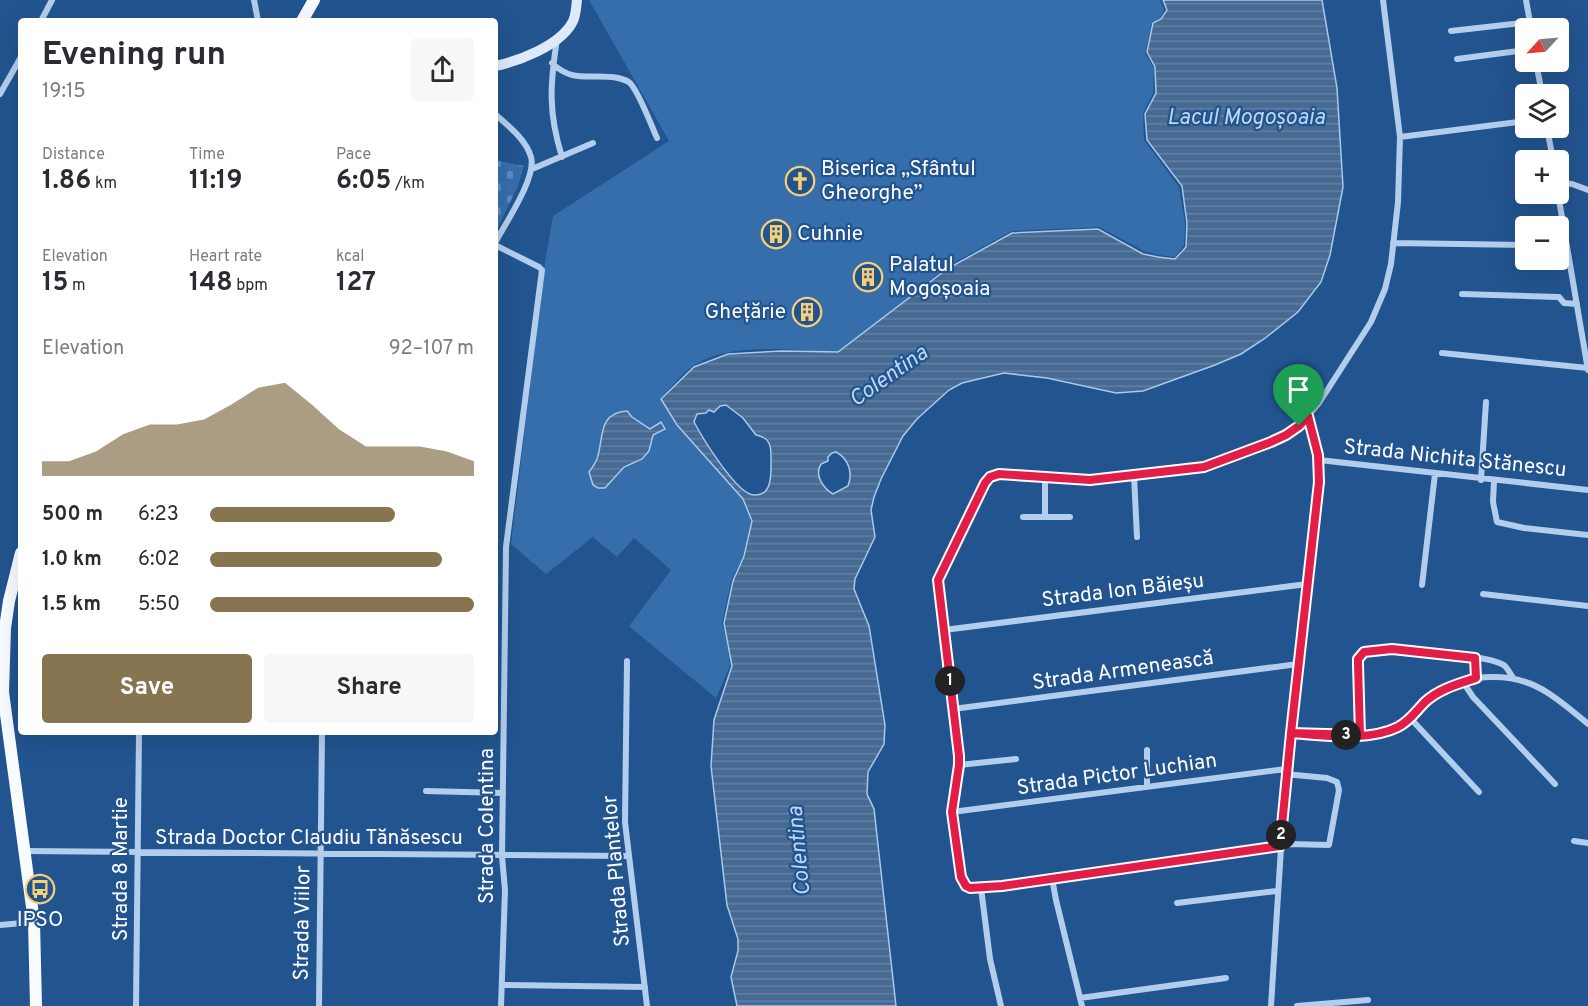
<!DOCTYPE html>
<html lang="en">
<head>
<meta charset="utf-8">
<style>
	:root { --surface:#fff; --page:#f7f7f7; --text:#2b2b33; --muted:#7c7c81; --accent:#877551 }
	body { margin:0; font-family:Overpass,sans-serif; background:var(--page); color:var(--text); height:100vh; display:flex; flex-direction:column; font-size:22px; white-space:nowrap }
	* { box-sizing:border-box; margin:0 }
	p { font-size:20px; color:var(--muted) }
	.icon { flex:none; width:33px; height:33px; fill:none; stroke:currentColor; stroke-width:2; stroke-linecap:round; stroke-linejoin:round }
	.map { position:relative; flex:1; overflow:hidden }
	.details { position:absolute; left:18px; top:18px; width:480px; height:717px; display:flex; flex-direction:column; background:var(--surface); border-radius:6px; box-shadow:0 6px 24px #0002 }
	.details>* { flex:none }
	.needle { width:39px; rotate:244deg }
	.fabs { position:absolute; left:1515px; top:18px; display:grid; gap:12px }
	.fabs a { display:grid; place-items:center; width:54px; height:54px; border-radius:6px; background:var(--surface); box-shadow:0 6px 24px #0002; font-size:30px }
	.pin { position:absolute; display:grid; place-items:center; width:51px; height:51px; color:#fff; margin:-62px -26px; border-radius:50% 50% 50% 0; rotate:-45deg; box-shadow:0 0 6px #0007 }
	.pin .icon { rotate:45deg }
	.km { position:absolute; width:30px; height:30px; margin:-15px; border-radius:50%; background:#222; color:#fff; font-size:16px; line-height:30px; text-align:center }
	.round { display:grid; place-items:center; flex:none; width:63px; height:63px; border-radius:6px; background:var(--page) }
	.summary { display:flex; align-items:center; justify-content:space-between; height:102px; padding:0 24px }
	h1 { font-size:33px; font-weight:700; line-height:45px }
	.metrics { display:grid; grid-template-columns:repeat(3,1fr); gap:9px; height:102px; padding:6px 24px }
	.metrics div { display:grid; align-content:center }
	.metrics b { font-size:26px; font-weight:700 }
	.metrics small { font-size:16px; font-weight:400 }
	.metrics p { font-size:16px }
	.chart { height:168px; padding:12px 24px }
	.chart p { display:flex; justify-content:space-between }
	.chart svg { width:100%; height:108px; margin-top:6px; fill:var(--accent); opacity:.7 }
	.primary-button { display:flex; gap:12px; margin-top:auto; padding:12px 24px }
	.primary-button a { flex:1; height:69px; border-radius:6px; background:var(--accent); color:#fff; font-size:24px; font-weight:700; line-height:69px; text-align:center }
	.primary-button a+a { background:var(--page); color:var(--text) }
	ul { padding:0 24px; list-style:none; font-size:20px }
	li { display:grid; grid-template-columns:96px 72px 1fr; align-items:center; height:45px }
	li i { height:15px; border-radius:8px; background:var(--accent) }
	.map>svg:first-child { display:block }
	.green { fill:#366eac }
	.cemetery { fill:url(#cemetery-stones) }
	.water { fill:url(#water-rules); stroke:#a7c9ed; stroke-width:1.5; fill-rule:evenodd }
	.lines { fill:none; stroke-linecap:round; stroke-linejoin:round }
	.street { stroke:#b3ceec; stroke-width:6 }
	.secondary { stroke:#deeaf9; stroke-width:10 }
	.primary { stroke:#f8fbff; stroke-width:12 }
	.route-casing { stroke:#fff; stroke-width:12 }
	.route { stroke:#e11d48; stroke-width:8 }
	.labels { text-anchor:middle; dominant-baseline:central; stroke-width:4.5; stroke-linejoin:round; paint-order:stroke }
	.poi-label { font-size:21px; fill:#fff; stroke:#22548f; text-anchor:start }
	.street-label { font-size:21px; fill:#fff; stroke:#22548f }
	.water-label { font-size:22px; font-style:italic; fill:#bfd7f3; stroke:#22548f }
</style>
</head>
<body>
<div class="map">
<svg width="1588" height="1006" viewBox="0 0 1588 1006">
	<defs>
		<pattern id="cemetery-stones" width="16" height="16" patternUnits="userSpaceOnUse" patternTransform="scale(1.5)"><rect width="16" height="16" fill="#366eac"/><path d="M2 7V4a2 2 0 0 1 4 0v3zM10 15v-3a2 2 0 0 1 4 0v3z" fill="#5e8bbd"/></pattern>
		<pattern id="water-rules" width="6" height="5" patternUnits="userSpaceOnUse" patternTransform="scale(1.5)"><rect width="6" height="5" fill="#476a93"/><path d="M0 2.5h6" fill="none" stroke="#6380a3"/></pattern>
	</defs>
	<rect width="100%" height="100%" fill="#22548f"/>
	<path class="green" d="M589,0H1160L1164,10L1160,18L1152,22L1145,53L1154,68L1153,93L1143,113L1144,140L1179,187L1185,224L1184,245L1175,257L1158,255L1144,251L1099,227L1012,231L946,267L838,353C796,350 730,341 693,366C681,374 671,388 660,399L676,425L742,499L751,521L743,556L731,581L722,623L727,642L730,666L716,698L629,626L671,570L634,538L617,557L593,537L546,574L511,544L545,262L553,216L669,141Z"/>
	<path class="cemetery" d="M495,160L524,166L518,186L495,234Z"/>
	<path class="water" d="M1163,0H1322L1337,88L1343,187L1330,255L1321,282L1298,312L1264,339L1241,354L1215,365L1143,391L1116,393L1047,378L1004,373L962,383L949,390L917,419L903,436L881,479L874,497L871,510L875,537L855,579L854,589L869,626L885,725L884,744L868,772L867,794L874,809L896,1006H737L731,977L738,951V939L727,905L711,766L714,720L732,666L724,623L733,581L744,556L752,521L743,499L677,425L661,399L694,367L728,354L782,351L838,352L947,269L1012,233L1098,229L1143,254L1158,257L1175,259L1186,247L1187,223L1182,186L1147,140L1145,114L1156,93L1155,67L1147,52L1153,23L1161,19L1167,10ZM726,405L743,418L756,435C773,438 771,450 771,464C771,475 772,496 754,495C737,495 702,437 694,422L697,414L706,413L709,410L714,412L720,406ZM836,452C849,459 853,473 848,486L833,494C823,488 814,475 821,464L828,461V457L832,453Z
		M627,411L632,417L650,429L661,422L665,429L653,435L649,451L642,459L624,467L605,488H598L593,485L589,472C592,468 595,464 597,459C604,439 597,413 627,411Z"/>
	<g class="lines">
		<path class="street" d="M254,0L258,21
			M1526,0L1531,28
			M41,21L52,0
			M1451,31L1530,22
			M557,39C550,85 548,112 562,157
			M1457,59L1526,50
			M1536,62L1542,94
			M552,63C573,84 592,73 618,78C622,79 627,80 630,83C639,92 651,125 657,138
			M0,94L21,57
			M495,114C508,126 526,139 531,157C537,177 505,224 495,243
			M1547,128L1553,160
			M1400,137L1526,121
			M532,169L593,143
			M1558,183L1572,184L1588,190
			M1558,194L1588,370
			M1393,243L1526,245
			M495,245L539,267L542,270L506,547L502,856L505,890L501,1006
			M1462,294L1559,297L1564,303L1577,304
			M1442,353L1588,368
			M1319,460L1588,490
			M1134,475L1137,537
			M1045,476V517
			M1481,480L1486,402
			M1494,481L1493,502L1497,522L1524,528L1588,535
			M1023,517H1070
			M1422,585L1435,474
			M1483,594L1588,606
			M944,630L1307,584
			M1475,658L1476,678
			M627,661L625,822L647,1006
			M1463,682L1473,697L1555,784
			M953,709L1298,664
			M1411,719L1479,792
			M1291,733C1324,735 1363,741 1395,729C1412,722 1421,705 1437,694C1469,672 1515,671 1548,693C1562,702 1575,713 1588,724
			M1360,735L1358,664V659L1364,652C1384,648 1491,654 1505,666C1508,669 1511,675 1513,678
			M959,765L1016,759
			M1285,774L1327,778L1337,782L1339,790L1329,845L1289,844L1002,886L970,888L966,886L961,877L952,812L959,765V756L938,580L975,501L991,477L1007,474L1090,480L1204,467L1286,435L1299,426L1319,403L1371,322L1385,289L1391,264L1398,202L1400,137L1383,0
			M1147,787V750
			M426,791L503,793
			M952,812L1286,769
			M1574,841L1588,843
			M24,851L629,856
			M1052,878L1056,900L1082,1006
			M981,888L990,959L1001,1006
			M1177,903L1277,891
			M0,925L34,922
			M502,985L645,987
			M1080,998L1226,978
			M136,1006L139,732
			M319,1006L322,732
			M1271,1006L1286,769L1319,482L1318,455L1308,416
			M1297,1006L1368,1000"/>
		<path class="secondary" d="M495,66C519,61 559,46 572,23C576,17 576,7 577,0"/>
		<path class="primary" d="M302,21L314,0
			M21,553L9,601L5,628L3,692L34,922L36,1006"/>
	</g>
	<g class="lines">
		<g class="route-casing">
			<path id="route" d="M1299,426L1286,435L1271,442L1204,467L1090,480L999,474L990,477L985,483L938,580L959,756V765L952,812L961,877L966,886L970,888L1002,886L1280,846L1291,733C1322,735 1369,742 1398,727C1410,721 1416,711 1425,702C1439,689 1458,684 1476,678L1475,658L1392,649L1364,652L1358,659V664L1360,735L1291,733L1319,482L1318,455L1308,416L1299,426"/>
		</g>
		<use href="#route" class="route"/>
	</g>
	<defs>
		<g id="church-ring" transform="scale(1.5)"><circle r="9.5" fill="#22548f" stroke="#f7cf75" stroke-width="1.5"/><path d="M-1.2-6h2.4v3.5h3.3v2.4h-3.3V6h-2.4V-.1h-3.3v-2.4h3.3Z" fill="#f7cf75"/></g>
		<g id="building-ring" transform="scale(1.5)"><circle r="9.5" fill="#22548f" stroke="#f7cf75" stroke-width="1.5"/><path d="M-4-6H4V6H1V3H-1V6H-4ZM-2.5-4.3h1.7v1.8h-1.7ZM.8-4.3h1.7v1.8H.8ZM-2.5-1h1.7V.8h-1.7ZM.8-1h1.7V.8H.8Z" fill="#f7cf75"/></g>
		<g id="bus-ring" transform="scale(1.5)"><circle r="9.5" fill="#22548f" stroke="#f7cf75" stroke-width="1.5"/><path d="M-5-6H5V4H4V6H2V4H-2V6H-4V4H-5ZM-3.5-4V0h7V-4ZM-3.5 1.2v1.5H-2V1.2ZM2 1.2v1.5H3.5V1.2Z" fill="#f7cf75"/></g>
	</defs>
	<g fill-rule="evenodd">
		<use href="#church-ring" x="800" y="181"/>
		<use href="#building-ring" x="776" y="234"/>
		<use href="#building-ring" x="868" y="277"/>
		<use href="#building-ring" x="807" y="312"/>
		<use href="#bus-ring" x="40" y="889"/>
	</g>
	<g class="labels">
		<g class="poi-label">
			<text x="821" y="169">Biserica „Sfântul<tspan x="821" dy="24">Gheorghe”</tspan></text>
			<text x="797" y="234">Cuhnie</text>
			<text x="889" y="265">Palatul<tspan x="889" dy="24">Mogoșoaia</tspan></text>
			<text x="786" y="312" text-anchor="end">Ghețărie</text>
			<text x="40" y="920" text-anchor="middle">IPSO</text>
		</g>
		<g class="street-label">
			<text transform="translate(1455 459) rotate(6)">Strada Nichita Stănescu</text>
			<text transform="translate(1123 591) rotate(-7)">Strada Ion Băieșu</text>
			<text transform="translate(1123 671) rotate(-8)">Strada Armenească</text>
			<text transform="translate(1117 775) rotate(-8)">Strada Pictor Luchian</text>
			<text transform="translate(487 826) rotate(-90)">Strada Colentina</text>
			<text x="309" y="838">Strada Doctor Claudiu Tănăsescu</text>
			<text transform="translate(121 869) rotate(-90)">Strada 8 Martie</text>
			<text transform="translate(617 871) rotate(-95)">Strada Plantelor</text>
			<text transform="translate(303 923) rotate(-89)">Strada Viilor</text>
		</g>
		<g class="water-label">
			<text x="1246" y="118">Lacul Mogoșoaia</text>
			<text transform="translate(889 377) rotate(-35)">Colentina</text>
			<text transform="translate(800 851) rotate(-95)">Colentina</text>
		</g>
	</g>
</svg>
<div class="fabs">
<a><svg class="needle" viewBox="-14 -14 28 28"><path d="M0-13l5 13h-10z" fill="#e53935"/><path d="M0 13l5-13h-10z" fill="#7c7c81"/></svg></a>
<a><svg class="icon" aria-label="layers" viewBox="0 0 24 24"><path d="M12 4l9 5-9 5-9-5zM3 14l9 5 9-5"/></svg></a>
<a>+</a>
<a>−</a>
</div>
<div class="pin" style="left:1299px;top:426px;background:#1e9e55"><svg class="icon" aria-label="arrive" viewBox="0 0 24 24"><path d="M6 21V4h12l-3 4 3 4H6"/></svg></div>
<b class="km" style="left:950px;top:681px">1</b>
<b class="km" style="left:1281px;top:835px">2</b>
<b class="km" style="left:1346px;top:735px">3</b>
<section class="details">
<div class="summary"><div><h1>Evening run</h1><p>19:15</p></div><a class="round"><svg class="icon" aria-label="share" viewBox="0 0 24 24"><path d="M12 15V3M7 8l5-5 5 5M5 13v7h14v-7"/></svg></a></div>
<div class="metrics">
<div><p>Distance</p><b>1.86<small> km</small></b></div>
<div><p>Time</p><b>11:19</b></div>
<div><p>Pace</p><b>6:05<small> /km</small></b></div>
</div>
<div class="metrics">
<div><p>Elevation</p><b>15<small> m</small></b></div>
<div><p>Heart rate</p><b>148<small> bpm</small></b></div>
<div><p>kcal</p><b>127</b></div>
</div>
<div class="chart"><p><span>Elevation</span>92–107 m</p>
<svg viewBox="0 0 160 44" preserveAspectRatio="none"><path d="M0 44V38L10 38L20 34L30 27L40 23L50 23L60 21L70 15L80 8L90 6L100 15L110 25L120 32L130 32L140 32L150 34L160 38V44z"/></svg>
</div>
<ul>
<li><b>500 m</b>6:23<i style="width:70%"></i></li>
<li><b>1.0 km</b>6:02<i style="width:88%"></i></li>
<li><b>1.5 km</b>5:50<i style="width:100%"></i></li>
</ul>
<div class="primary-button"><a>Save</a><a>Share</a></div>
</section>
</div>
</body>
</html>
